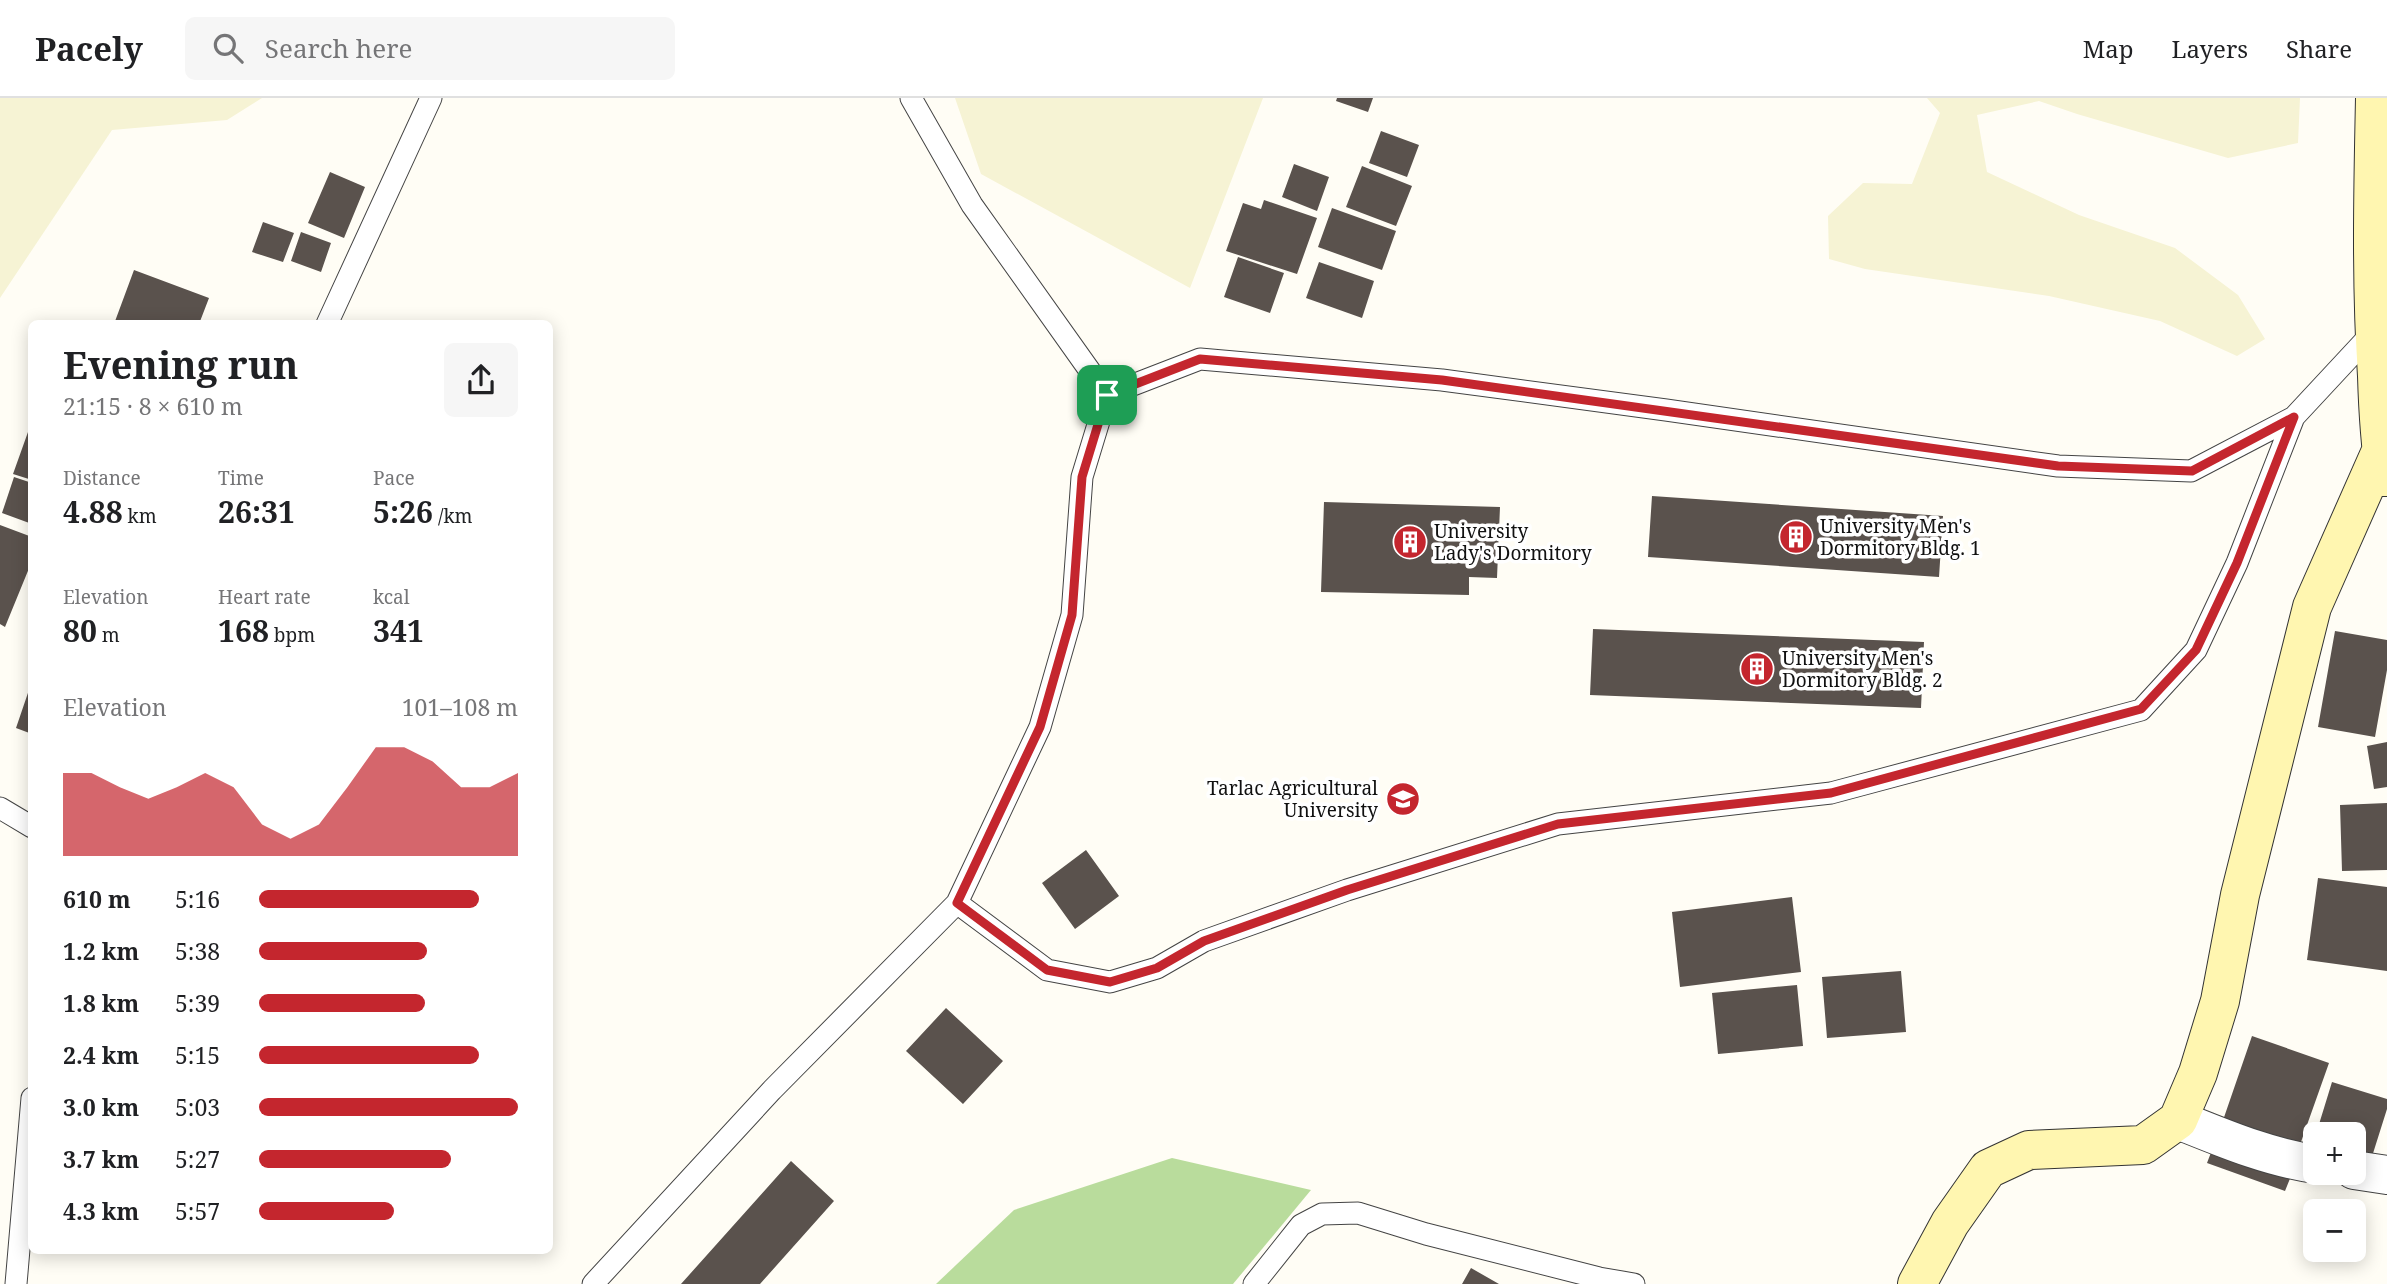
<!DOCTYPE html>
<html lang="en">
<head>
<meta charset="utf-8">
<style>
	:root { --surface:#fff; --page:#f6f6f6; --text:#202124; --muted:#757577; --line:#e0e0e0; --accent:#c4262e }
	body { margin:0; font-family:"Noto Serif",serif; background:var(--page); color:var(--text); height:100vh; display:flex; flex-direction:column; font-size:26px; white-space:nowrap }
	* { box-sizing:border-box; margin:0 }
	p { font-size:23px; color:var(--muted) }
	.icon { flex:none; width:38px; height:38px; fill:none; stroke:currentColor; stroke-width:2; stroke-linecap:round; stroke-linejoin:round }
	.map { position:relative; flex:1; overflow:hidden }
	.drawer { position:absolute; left:28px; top:222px; width:525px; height:934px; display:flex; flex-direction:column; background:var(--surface); border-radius:10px; box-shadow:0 4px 18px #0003 }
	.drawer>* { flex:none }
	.fabs { position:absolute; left:2303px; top:1024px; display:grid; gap:14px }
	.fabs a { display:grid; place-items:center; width:63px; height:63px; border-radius:10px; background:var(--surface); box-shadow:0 4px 18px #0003; font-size:35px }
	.pin { position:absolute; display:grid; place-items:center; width:60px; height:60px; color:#fff; margin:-30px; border-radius:14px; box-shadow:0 4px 10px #0006 }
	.round { display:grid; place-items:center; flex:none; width:74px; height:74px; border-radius:10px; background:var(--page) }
	.overview { display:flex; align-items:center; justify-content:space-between; height:119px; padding:0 35px }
	h1 { font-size:38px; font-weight:700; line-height:52px }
	.stats { display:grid; grid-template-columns:repeat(3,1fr); gap:10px; height:119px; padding:7px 35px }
	.stats div { display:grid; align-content:center }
	.stats b { font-size:30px; font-weight:700 }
	.stats small { font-size:19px; font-weight:400 }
	.stats p { font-size:19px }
	.chart { height:196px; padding:14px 35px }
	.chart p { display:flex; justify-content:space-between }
	.chart svg { width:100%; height:126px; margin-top:7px; fill:var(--accent); opacity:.7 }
	ul { padding:0 35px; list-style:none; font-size:23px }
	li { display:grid; grid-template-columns:112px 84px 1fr; align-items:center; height:52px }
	li i { height:18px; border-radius:9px; background:var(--accent) }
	header { display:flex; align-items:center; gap:42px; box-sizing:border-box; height:98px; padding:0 35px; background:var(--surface); border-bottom:2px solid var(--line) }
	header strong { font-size:33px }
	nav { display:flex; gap:38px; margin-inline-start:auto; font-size:24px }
	.search { width:490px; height:63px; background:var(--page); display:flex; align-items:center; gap:18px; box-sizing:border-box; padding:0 24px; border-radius:10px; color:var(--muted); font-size:26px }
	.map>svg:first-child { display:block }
	.farmland { fill:#f6f3d4 }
	.forest { fill:#b9dc9c }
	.building { fill:#5a524d }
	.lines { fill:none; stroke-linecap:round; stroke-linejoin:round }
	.lane-casing { stroke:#444; stroke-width:23 }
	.street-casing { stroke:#444; stroke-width:40 }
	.secondary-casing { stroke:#333; stroke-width:40 }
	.lane { stroke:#fff; stroke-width:21 }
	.street { stroke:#fff; stroke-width:38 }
	.secondary { stroke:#fff6b0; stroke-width:38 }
	.route-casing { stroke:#fff; stroke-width:14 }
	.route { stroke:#c4262e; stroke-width:9 }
	.labels { text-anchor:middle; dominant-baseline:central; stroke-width:7; stroke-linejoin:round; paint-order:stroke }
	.poi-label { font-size:19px; fill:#111; stroke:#fff; text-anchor:start }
</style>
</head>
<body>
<header>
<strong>Pacely</strong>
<div class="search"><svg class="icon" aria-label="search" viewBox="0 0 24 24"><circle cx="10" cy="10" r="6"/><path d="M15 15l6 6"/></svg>Search here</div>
<nav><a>Map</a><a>Layers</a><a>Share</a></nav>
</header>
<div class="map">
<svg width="2387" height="1186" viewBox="0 0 2387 1186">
	<rect width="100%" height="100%" fill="#fffdf5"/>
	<path class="farmland" d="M0,0H262L227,22L112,32L0,200Z
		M955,0H1263L1190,190L981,76Z
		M1927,0H2300L2298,45L2228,60L2077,16L2039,3L1977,17L1987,74L2079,117L2175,150L2238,197L2265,241L2237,258L2160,223L2049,198L1865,171L1829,161L1828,118L1863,85L1912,86L1940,15Z"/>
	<path class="forest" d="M1172,1060L1311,1092L1233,1186H936L1014,1112Z"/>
	<path class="building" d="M1337,0H1373L1368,14L1336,3Z
		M1381,33L1419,47L1407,79L1369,65Z
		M1294,66L1329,79L1317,113L1282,99Z
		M1362,68L1412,88L1396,128L1346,109Z
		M330,74L365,89L344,140L308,125Z
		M1264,102L1317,120L1297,176L1226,153L1243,105L1261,111Z
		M1332,110L1396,133L1382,172L1318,149Z
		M263,124L294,135L283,164L252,154Z
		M301,134L331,145L321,174L291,163Z
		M1238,159L1284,175L1270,215L1224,199Z
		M1319,164L1374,183L1362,220L1306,200Z
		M134,172L209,200L199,226H114Z
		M28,334L32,335V382L13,376Z
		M14,379L32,385V426L2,415Z
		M1652,398L1943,418L1939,479L1648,459Z
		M1324,404L1500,409L1497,480L1469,479V497L1321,494Z
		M0,427L32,439V463L5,529L0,526Z
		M1593,531L1924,544L1921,610L1590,597Z
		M2335,533L2387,542V572L2375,639L2318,629Z
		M31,586H32V636L16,630Z
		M2387,644V689L2374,691L2367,648Z
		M2387,705V772L2342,773L2340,707Z
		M1086,752L1119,798L1075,831L1042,785Z
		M2318,780L2387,789V873L2307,862Z
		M1792,799L1801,874L1680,889L1672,814Z
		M1901,873L1906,934L1827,940L1822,879Z
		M1797,887L1803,948L1718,956L1712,895Z
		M946,910L1003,963L963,1006L906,953Z
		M2252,938L2329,965L2296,1058L2220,1031Z
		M2332,984L2387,1001V1011L2369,1068L2354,1063V1036H2316Z
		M2215,1044L2293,1073L2285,1093L2207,1065Z
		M791,1063L834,1103L760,1186H681Z
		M1471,1170L1499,1186H1462Z"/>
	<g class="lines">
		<g class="lane-casing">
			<path id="lane" d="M911,0L972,107L1107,297
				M327,226L431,0
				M0,710L32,729
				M957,805L1047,872L1110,884L1157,870L1204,843L1347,792L1558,726L1831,695L2141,612L2196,552L2237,465L2294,319L2374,233
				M16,1186L32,1000
				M593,1186L772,992L957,805L1040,629L1072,517L1082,379L1107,297L1200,261L1442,282L1666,312L2058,368L2191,373L2294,319
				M1254,1186L1301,1127L1322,1116L1358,1115L1426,1136L1599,1180L1634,1186"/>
		</g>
		<g class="street-casing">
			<path id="street" d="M2178,1022C2223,1040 2267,1059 2315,1066
				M2354,1072L2387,1077"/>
		</g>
		<g class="secondary-casing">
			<path id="secondary" d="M2375,0C2373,93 2371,185 2377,278C2378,312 2380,345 2385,379
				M1917,1186L1950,1125L1988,1071L2029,1052L2143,1047L2178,1022L2198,975L2220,903L2240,797L2312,509L2381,353"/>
		</g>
		<use href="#lane" class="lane"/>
		<use href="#street" class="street"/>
		<use href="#secondary" class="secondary"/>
	</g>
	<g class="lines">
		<g class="route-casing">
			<path id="route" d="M1200,261L1442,282L2058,368L2192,373L2294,319L2237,465L2196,552L2141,611L1831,695L1558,726L1347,792L1204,843L1157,870L1110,884L1047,872L957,805L1040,629L1072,517L1082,379L1107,297Z"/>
		</g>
		<use href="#route" class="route"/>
	</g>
	<defs>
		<g id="building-disc" transform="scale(1.75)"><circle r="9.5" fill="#c4262e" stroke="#fff"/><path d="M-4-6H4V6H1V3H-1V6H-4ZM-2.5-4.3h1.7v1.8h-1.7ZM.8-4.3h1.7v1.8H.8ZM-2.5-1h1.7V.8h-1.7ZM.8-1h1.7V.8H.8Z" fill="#fff"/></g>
		<g id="university-disc" transform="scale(1.75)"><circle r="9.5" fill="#c4262e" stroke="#fff"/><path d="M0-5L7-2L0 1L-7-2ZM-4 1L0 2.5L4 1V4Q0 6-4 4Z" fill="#fff"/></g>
	</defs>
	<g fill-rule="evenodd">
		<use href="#building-disc" x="1796" y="439"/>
		<use href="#building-disc" x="1410" y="444"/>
		<use href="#building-disc" x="1757" y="571"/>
		<use href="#university-disc" x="1403" y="701"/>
	</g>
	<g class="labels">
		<g class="poi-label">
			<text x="1820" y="428">University Men's<tspan x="1820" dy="22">Dormitory Bldg. 1</tspan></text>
			<text x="1434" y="433">University<tspan x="1434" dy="22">Lady's Dormitory</tspan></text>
			<text x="1782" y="560">University Men's<tspan x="1782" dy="22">Dormitory Bldg. 2</tspan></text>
			<text x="1378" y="690" text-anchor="end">Tarlac Agricultural<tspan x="1378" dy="22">University</tspan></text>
		</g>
	</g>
</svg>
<div class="fabs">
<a>+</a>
<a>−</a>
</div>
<div class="pin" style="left:1107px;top:297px;background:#1e9e55"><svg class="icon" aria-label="arrive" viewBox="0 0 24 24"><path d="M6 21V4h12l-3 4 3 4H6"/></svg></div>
<section class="drawer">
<div class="overview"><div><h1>Evening run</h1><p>21:15 · 8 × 610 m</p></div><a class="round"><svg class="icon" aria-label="share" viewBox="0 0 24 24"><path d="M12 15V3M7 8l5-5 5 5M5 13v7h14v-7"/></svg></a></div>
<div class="stats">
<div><p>Distance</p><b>4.88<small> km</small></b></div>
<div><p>Time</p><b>26:31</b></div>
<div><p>Pace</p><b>5:26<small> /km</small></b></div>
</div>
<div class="stats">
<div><p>Elevation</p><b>80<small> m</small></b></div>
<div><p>Heart rate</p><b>168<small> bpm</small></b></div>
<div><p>kcal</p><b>341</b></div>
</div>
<div class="chart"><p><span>Elevation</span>101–108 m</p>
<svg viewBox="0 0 160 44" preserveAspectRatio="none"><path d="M0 44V15L10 15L20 20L30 24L40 20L50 15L60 20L70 33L80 38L90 33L100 20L110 6L120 6L130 11L140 20L150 20L160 15V44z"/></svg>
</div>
<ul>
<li><b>610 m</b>5:16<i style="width:85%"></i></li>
<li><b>1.2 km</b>5:38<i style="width:65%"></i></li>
<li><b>1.8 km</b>5:39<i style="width:64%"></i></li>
<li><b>2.4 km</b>5:15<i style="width:85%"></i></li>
<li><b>3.0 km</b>5:03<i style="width:100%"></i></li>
<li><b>3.7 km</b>5:27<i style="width:74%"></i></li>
<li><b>4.3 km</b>5:57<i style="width:52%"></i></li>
</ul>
</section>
</div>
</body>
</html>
